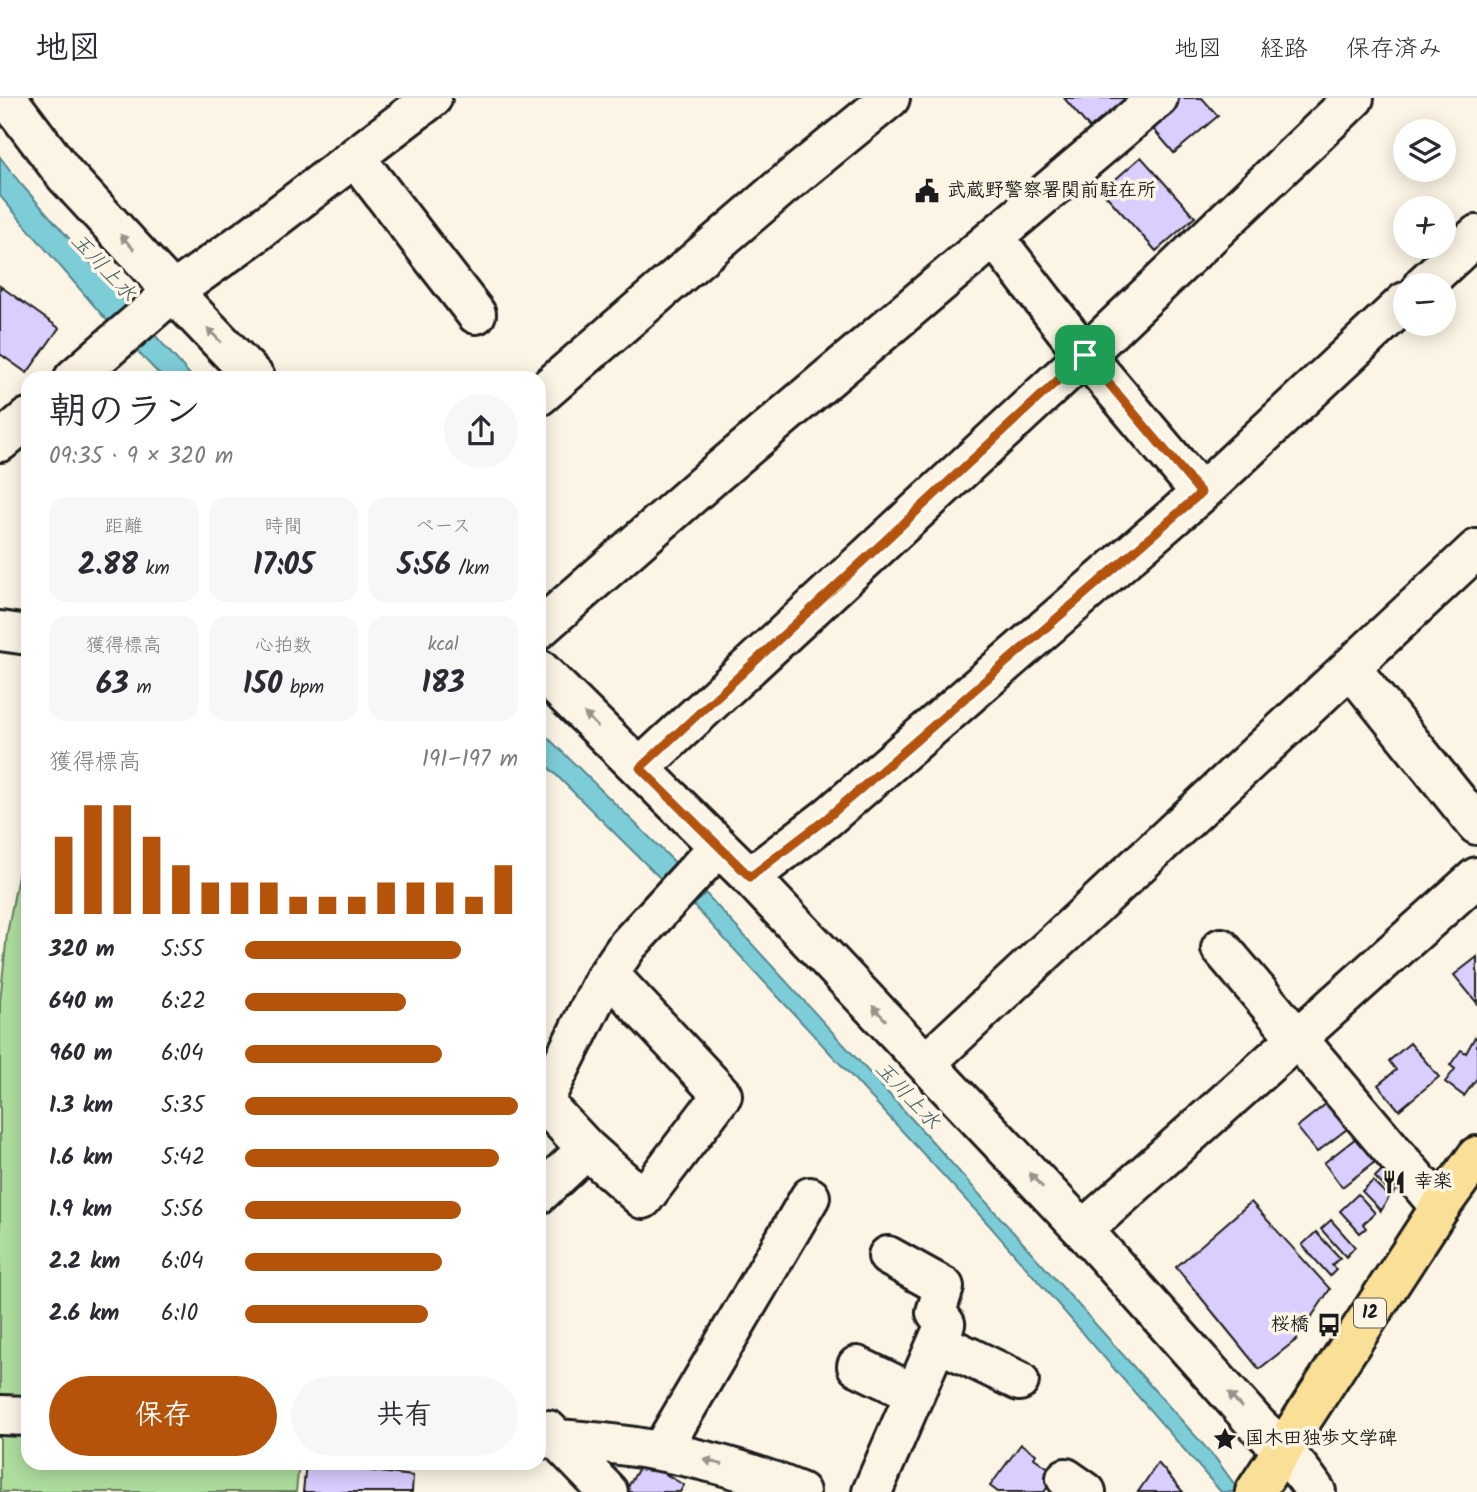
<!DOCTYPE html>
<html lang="ja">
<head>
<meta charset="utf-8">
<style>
	:root { --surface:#fff; --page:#f7f7f7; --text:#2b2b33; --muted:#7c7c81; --line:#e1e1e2; --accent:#b45309 }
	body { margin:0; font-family:Kalam,"Klee One",sans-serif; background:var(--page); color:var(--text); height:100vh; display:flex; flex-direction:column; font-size:26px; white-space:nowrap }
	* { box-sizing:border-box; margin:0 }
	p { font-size:23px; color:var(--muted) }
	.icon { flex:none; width:38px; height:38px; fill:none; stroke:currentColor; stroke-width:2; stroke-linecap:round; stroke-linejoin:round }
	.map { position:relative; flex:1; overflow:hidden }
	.drawer { position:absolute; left:21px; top:273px; width:525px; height:1099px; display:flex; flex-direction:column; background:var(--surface); border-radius:21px; box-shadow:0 4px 18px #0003 }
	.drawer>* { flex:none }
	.controls { position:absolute; left:1393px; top:21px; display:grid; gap:14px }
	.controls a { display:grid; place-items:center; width:63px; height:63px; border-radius:50%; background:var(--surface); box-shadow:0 4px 18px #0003; font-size:35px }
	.pin { position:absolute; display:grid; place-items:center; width:60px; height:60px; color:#fff; margin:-30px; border-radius:14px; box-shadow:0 4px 10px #0006 }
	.round { display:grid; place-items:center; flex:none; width:74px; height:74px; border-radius:37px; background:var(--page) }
	.head { display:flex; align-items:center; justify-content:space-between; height:119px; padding:0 28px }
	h1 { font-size:38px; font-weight:800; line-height:52px }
	.figures { display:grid; grid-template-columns:repeat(3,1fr); gap:10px; height:119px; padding:7px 28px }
	.figures div { display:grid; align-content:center; border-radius:18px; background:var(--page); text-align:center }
	.figures b { font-size:30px; font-weight:800 }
	.figures small { font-size:19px; font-weight:400 }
	.figures p { font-size:19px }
	.chart { height:196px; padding:14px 28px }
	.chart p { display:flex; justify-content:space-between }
	.chart svg { width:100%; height:126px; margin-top:7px; stroke:var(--accent); stroke-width:6 }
	.button { display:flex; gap:14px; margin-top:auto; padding:14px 28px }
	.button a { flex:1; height:80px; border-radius:42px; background:var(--accent); color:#fff; font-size:28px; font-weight:800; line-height:80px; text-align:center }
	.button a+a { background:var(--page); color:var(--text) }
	ul { padding:0 28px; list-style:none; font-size:23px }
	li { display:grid; grid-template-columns:112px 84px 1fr; align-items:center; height:52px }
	li i { height:18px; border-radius:9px; background:var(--accent) }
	header { display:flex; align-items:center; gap:42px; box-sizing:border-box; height:98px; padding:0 35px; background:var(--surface); border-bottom:2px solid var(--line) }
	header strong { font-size:33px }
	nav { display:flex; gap:38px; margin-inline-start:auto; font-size:24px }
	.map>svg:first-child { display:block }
	.green { fill:#aede9e; stroke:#657d5d; stroke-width:2 }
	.water { fill:#7dcdd8; stroke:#56868d; stroke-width:2 }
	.building { fill:#dacdff; stroke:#1c1c1c; stroke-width:2 }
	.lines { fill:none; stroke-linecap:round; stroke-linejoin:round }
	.minor-casing { stroke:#1c1c1c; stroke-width:44 }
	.major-casing { stroke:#1c1c1c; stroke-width:44 }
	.minor { stroke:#fcf5e5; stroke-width:38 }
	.major { stroke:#fadf96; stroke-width:38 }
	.oneway { fill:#97938b }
	.route-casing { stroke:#fff; stroke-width:14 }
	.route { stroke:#b45309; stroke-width:9 }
	.labels { text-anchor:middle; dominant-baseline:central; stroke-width:7; stroke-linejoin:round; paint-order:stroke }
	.shield { fill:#fcf5e5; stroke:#5f5d58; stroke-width:2 }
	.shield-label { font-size:18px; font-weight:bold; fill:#1c1c1c }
	.poi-label { font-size:19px; font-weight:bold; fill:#1c1c1c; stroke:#fcf5e5; text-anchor:start }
	.water-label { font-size:21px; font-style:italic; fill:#3e5a5e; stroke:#fcf5e5 }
</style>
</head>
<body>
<header>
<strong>地図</strong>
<nav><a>地図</a><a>経路</a><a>保存済み</a></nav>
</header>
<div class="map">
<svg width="1477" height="1394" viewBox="0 0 1477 1394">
	<rect width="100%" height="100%" fill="#fcf5e5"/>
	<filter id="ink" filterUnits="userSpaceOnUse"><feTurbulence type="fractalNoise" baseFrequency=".0143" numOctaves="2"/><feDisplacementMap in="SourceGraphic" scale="14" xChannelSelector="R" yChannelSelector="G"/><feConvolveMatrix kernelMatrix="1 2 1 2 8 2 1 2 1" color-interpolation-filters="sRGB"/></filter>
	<g filter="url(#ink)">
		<path class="green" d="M28,725V1365H299L296,1394H0V904L7,836Z"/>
		<path class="water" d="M0,59L20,85L193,280H163L103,218L0,98Z
			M539,631L698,787L930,1041L1216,1361L1240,1394H1221L990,1128L695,809L666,786L539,660Z"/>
		<path class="building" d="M1064,0H1132L1092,33Z
			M1180,0H1202L1218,18L1174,55L1149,26Z
			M1141,59L1195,119L1156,153L1102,93Z
			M0,188L59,230L27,275L0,256Z
			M1477,859V905L1454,877Z
			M1475,939L1477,941V980L1464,998L1445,984L1455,971L1450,967L1461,952L1466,955Z
			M1410,945L1439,979L1399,1012L1378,987L1396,972L1389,963Z
			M1336,998L1356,1024L1317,1054L1297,1029Z
			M1365,1033L1384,1057L1342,1089L1324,1065Z
			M1387,1067L1402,1083L1392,1097L1375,1079Z
			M1373,1083L1389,1099L1381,1113L1362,1093Z
			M1358,1096L1375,1115L1363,1126L1366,1130L1360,1135L1340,1113Z
			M1251,1104L1330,1191L1296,1242L1259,1271L1176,1169Z
			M1331,1122L1355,1149L1346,1159L1321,1131Z
			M1316,1134L1340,1160L1332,1167L1336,1172L1330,1178L1302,1147Z
			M1021,1346L1036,1356L1034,1360L1057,1376L1044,1394H998L990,1388Z
			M643,1363L684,1387L680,1394H625Z
			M306,1365L413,1378L412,1394H303Z
			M1158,1365L1183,1394H1138Z"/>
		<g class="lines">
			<g class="minor-casing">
				<path id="minor" d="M7,0L65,77L173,194L255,280
					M355,59L476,216
					M995,140L1085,257L1201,395
					M1423,187L1477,137
					M74,280L173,194L253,137L432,0
					M539,298L779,91L890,0
					M0,344L28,320
					M539,531L713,378L1158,0
					M0,533L28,537
					M1350,569L1477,727
					M539,571L750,779L1083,1132L1257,1327C1280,1348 1299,1368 1316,1394
					M640,670L1085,257L1354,0
					M750,779L827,720L1201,395L1405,204
					M1221,850L1440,1109
					M604,882L620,888L722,997L643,1101L587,1051L543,1004L604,882L628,847L718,749
					M926,965L1477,451
					M539,1096L587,1051
					M1083,1132L1477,779
					M938,1244L1019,1283
					M857,1268L915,1296
					M0,1317L28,1318
					M548,1332L608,1394
					M539,1340C629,1344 717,1359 800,1394
					M661,1353L810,1099
					M1066,1380L1086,1394
					M872,1394L945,1226L936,1214L944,1189L888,1158"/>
			</g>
			<g class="major-casing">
				<path id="major" d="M1255,1394L1440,1109L1477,1058"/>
			</g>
			<use href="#minor" class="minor"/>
			<use href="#major" class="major"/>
		</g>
		<defs><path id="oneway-solid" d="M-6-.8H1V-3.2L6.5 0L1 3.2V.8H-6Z" transform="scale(1.75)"/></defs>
		<g class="oneway">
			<use href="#oneway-solid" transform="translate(127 144) rotate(-132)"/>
			<use href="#oneway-solid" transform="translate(214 237) rotate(-134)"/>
			<use href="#oneway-solid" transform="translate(591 622) rotate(-135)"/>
			<use href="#oneway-solid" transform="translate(879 915) rotate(-133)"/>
			<use href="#oneway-solid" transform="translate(1036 1082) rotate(-133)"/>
			<use href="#oneway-solid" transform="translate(1235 1302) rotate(-132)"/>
			<use href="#oneway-solid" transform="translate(713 1364) rotate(-165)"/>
		</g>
	</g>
	<g class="lines" filter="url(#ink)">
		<g class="route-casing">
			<path id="route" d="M1085,257L1201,395L827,720L750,779L640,670Z"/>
		</g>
		<use href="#route" class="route"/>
	</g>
	<defs>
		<g id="civic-bare" transform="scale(1.89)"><path d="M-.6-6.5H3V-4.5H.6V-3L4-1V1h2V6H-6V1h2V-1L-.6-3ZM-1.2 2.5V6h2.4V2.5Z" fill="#1c1c1c" stroke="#fcf5e5" stroke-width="2.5" paint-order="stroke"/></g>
		<g id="restaurant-bare" transform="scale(1.89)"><path d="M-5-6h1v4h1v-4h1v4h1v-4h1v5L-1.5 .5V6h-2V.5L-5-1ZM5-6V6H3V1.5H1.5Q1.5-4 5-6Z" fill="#1c1c1c" stroke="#fcf5e5" stroke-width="2.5" paint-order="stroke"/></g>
		<g id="bus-bare" transform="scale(1.89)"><path d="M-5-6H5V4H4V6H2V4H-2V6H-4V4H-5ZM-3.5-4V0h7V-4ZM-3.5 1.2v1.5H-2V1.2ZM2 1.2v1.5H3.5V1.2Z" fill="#1c1c1c" stroke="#fcf5e5" stroke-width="2.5" paint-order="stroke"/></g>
		<g id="sight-bare" transform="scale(1.89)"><path d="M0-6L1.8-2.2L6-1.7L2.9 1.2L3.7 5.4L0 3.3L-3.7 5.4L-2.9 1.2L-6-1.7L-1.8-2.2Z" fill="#1c1c1c" stroke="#fcf5e5" stroke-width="2.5" paint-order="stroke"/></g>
	</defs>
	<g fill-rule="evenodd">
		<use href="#civic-bare" x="927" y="93"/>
		<use href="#restaurant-bare" x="1394" y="1084"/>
		<use href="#bus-bare" x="1329" y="1227"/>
		<use href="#sight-bare" x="1225" y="1341"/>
	</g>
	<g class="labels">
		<rect class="shield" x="1354" y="1200.5" width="32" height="29" rx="5"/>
		<g class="shield-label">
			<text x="1370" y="1215">12</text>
		</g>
		<g class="poi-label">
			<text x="947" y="93">武蔵野警察署関前駐在所</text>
			<text x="1414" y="1084">幸楽</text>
			<text x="1309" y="1227" text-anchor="end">桜橋</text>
			<text x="1245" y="1341">国木田独歩文学碑</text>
		</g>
		<g class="water-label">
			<text transform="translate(103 170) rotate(47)">玉川上水</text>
			<text transform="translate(907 998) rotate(47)">玉川上水</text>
		</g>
	</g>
</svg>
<div class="controls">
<a><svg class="icon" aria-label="layers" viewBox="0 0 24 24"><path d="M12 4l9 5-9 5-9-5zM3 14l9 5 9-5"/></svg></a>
<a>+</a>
<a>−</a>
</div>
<div class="pin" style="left:1085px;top:257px;background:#1e9e55"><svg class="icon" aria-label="arrive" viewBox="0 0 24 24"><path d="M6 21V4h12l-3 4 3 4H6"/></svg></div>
<section class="drawer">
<div class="head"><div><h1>朝のラン</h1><p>09:35 · 9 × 320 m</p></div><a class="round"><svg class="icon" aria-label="share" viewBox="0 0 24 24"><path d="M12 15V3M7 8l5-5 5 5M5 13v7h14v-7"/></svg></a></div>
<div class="figures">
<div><p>距離</p><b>2.88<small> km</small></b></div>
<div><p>時間</p><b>17:05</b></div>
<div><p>ペース</p><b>5:56<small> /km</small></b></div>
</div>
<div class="figures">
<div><p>獲得標高</p><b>63<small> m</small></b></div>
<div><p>心拍数</p><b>150<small> bpm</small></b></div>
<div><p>kcal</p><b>183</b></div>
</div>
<div class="chart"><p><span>獲得標高</span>191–197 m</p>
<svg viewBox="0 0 160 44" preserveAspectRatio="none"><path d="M5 44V17M15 44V6M25 44V6M35 44V17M45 44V27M55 44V33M65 44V33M75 44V33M85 44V38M95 44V38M105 44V38M115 44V33M125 44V33M135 44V33M145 44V38M155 44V27"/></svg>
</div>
<ul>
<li><b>320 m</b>5:55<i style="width:79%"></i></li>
<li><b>640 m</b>6:22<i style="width:59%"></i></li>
<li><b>960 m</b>6:04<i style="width:72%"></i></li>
<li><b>1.3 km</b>5:35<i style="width:100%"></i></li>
<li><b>1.6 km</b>5:42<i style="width:93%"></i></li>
<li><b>1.9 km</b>5:56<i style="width:79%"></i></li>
<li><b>2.2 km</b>6:04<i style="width:72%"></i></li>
<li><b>2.6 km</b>6:10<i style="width:67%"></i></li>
</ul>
<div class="button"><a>保存</a><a>共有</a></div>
</section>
</div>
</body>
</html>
